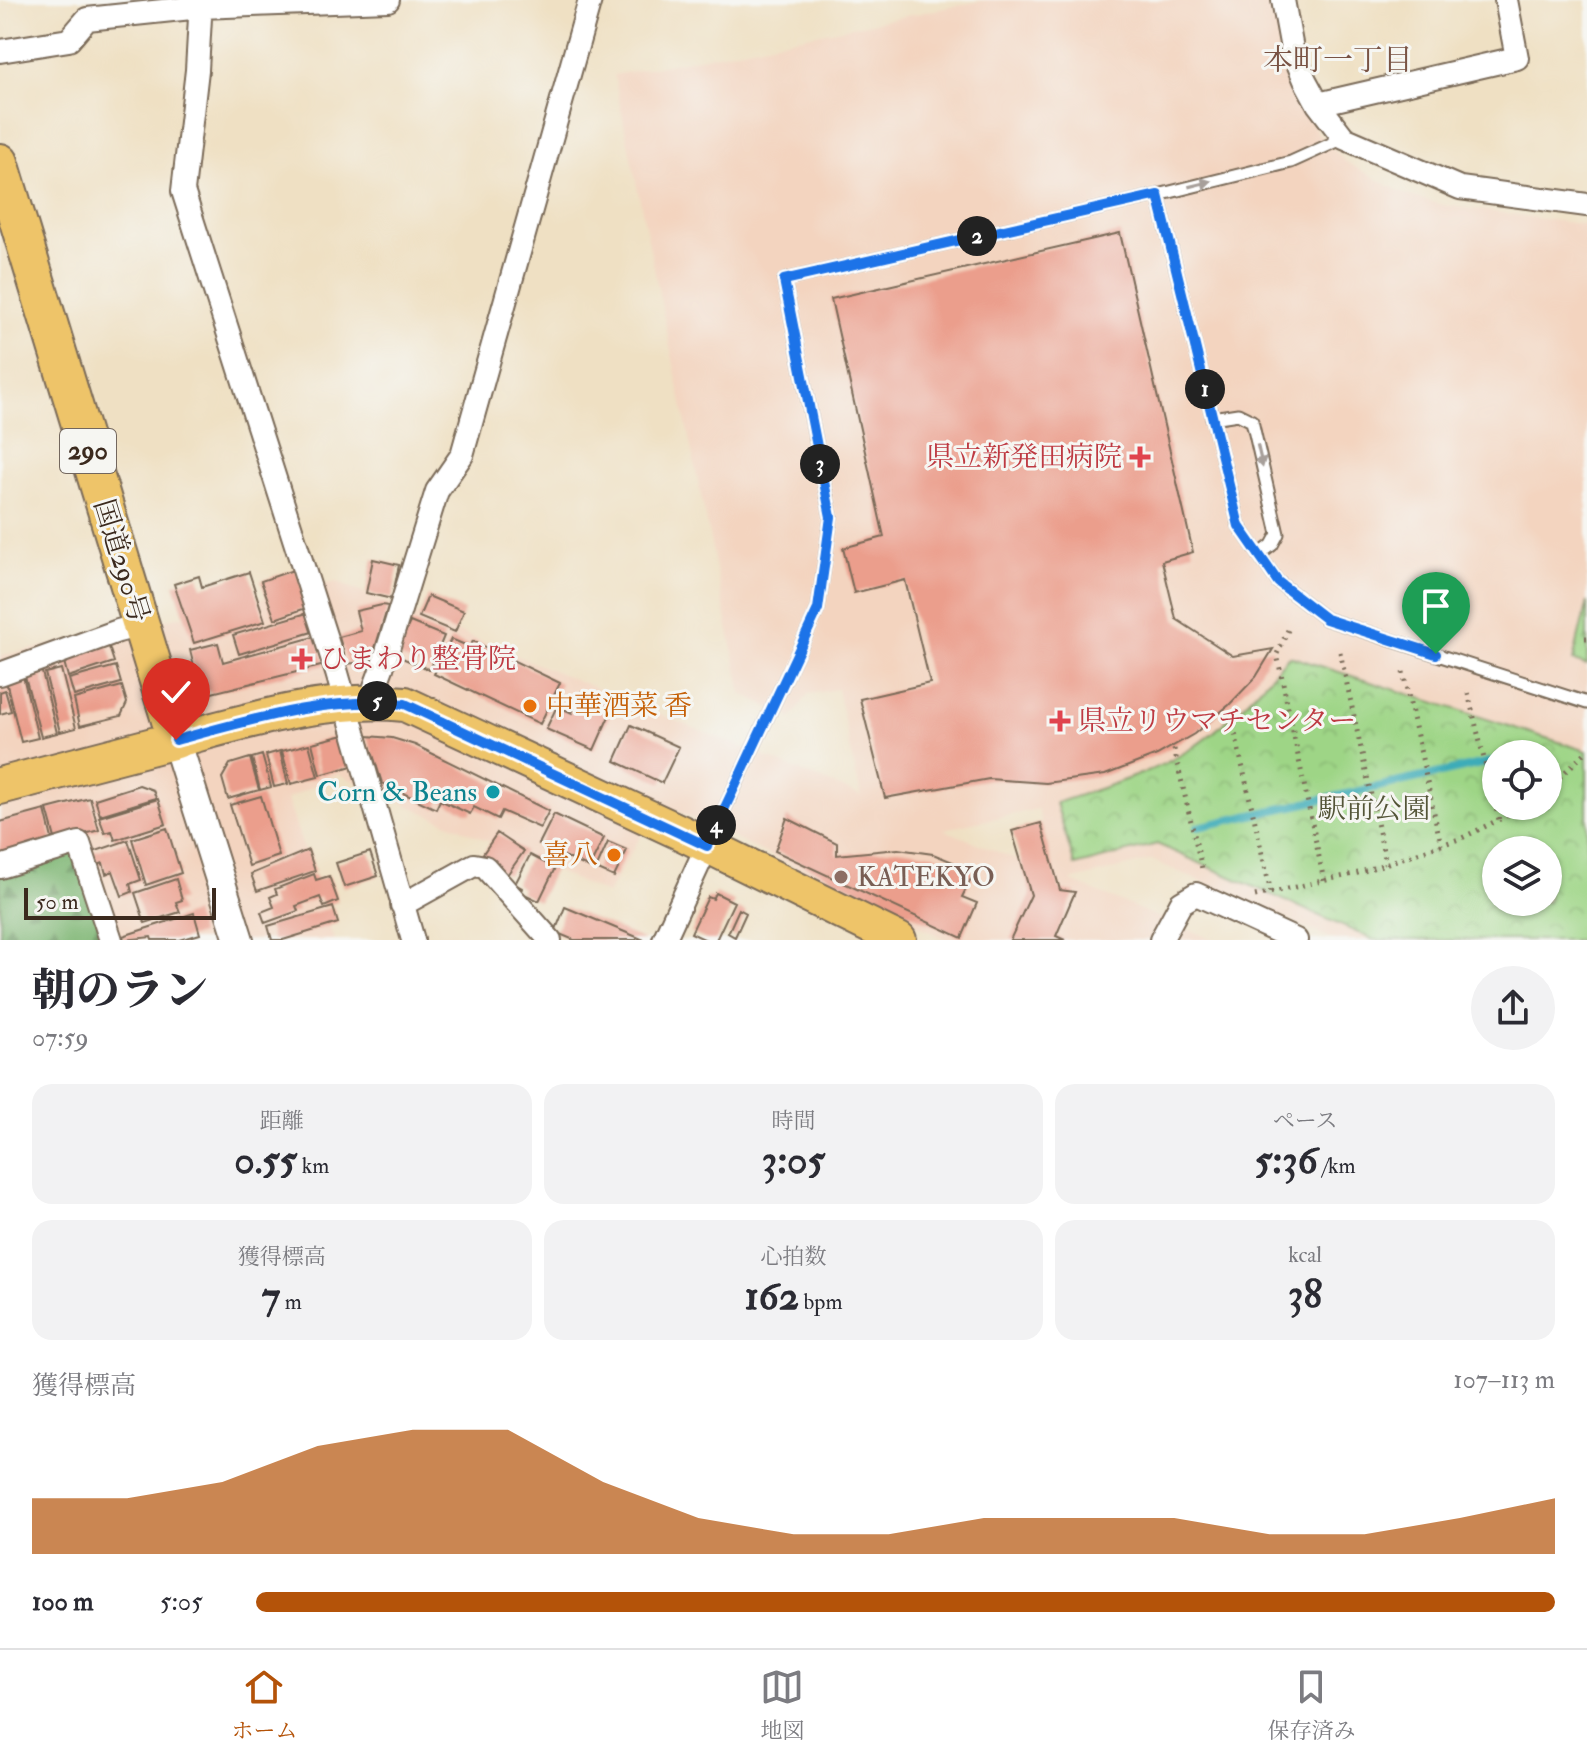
<!DOCTYPE html>
<html lang="ja">
<head>
<meta charset="utf-8">
<style>
	:root { --surface:#fff; --page:#f2f2f3; --text:#2b2b33; --muted:#7c7c81; --line:#e1e1e2; --accent:#b45309 }
	body { margin:0; font-family:"IM FELL Double Pica","Noto Serif JP",serif; background:var(--page); color:var(--text); height:100vh; display:flex; flex-direction:column; font-size:30px; white-space:nowrap }
	* { box-sizing:border-box; margin:0 }
	p { font-size:26px; color:var(--muted) }
	.icon { flex:none; width:44px; height:44px; fill:none; stroke:currentColor; stroke-width:2; stroke-linecap:round; stroke-linejoin:round }
	.map { position:relative; height:940px; overflow:hidden }
	.side { display:flex; flex-direction:column; background:var(--surface); flex:1 }
	.side>* { flex:none }
	.controls { position:absolute; left:1482px; top:740px; display:grid; gap:16px }
	.controls a { display:grid; place-items:center; width:80px; height:80px; border-radius:50%; background:var(--surface); box-shadow:0 2px 6px #0004; font-size:40px }
	.scale { position:absolute; left:24px; bottom:20px; width:192px; box-sizing:border-box; padding-left:8px; border:4px solid #3b2a1e; border-top:0; font-size:22px; line-height:28px; white-space:nowrap; color:#3b2a1e; -webkit-text-stroke:6px #f6f6f2; paint-order:stroke }
	.pin { position:absolute; display:grid; place-items:center; width:68px; height:68px; color:#fff; margin:-82px -34px; border-radius:50% 50% 50% 0; rotate:-45deg; box-shadow:0 0 8px #0007 }
	.pin .icon { rotate:45deg }
	.km { position:absolute; width:40px; height:40px; margin:-20px; border-radius:50%; background:#222; color:#fff; font-size:22px; line-height:40px; text-align:center }
	.round { display:grid; place-items:center; flex:none; width:84px; height:84px; border-radius:42px; background:var(--page) }
	.overview { display:flex; align-items:center; justify-content:space-between; height:136px; padding:0 32px }
	h1 { font-size:44px; font-weight:800; line-height:60px }
	.stats { display:grid; grid-template-columns:repeat(3,1fr); gap:12px; height:136px; padding:8px 32px }
	.stats div { display:grid; align-content:center; border-radius:20px; background:var(--page); text-align:center }
	.stats b { font-size:40px; font-weight:800 }
	.stats small { font-size:22px; font-weight:400 }
	.stats p { font-size:22px }
	.chart { height:224px; padding:16px 32px }
	.chart p { display:flex; justify-content:space-between }
	.chart svg { width:100%; height:144px; margin-top:8px; fill:var(--accent); opacity:.7 }
	ul { padding:0 32px; list-style:none; font-size:26px }
	li { display:grid; grid-template-columns:128px 96px 1fr; align-items:center; height:60px }
	li i { height:20px; border-radius:10px; background:var(--accent) }
	.menu { display:flex; justify-content:space-around; align-items:center; height:112px; border-top:2px solid var(--line); background:var(--surface); font-size:22px; color:var(--muted) }
	.menu a { display:grid; justify-items:center; gap:4px }
	.menu .selected { color:var(--accent) }
	.map>svg:first-child { display:block }
	.built { fill:#f3d4bf; fill-rule:evenodd }
	.forest { fill:url(#forest-firs); stroke:#5c7048; stroke-width:2 }
	.park { fill:url(#park-crowns); stroke:#6c8052; stroke-width:2; fill-rule:evenodd }
	.lines { fill:none; stroke-linecap:round; stroke-linejoin:round }
	.stream { stroke:#3cacb8; stroke-width:8 }
	.building { fill:#eb9e8c }
	.service-casing { stroke:#7a6a58; stroke-width:15 }
	.minor-casing { stroke:#7a6a58; stroke-width:26 }
	.tertiary-casing { stroke:#7a6a58; stroke-width:32 }
	.primary-casing { stroke:#7a6a58; stroke-width:38 }
	.trunk-casing { stroke:#7a6a58; stroke-width:40 }
	.path { stroke:#7a6a58; stroke-width:5; stroke-dasharray:2 6; stroke-linecap:butt }
	.service { stroke:#fff; stroke-width:11 }
	.minor { stroke:#fff; stroke-width:22 }
	.tertiary { stroke:#fff; stroke-width:28 }
	.primary { stroke:#eec469; stroke-width:34 }
	.trunk { stroke:#eec469; stroke-width:36 }
	.oneway { fill:#a79f9a }
	.route-casing { stroke:#fff; stroke-width:16 }
	.route { stroke:#1a73e8; stroke-width:10 }
	.health-dot { fill:#e0444e; stroke:#f6f6f2; stroke-width:3 }
	.food-dot { fill:#e8710a; stroke:#f6f6f2; stroke-width:3 }
	.culture-dot { fill:#0f9aa8; stroke:#f6f6f2; stroke-width:3 }
	.education-dot { fill:#8d6e63; stroke:#f6f6f2; stroke-width:3 }
	.labels { text-anchor:middle; dominant-baseline:central; stroke-width:6; stroke-linejoin:round; paint-order:stroke }
	.shield { fill:#f6f6f2; stroke:#73675e; stroke-width:2 }
	.shield-label { font-size:26px; font-weight:bold; fill:#3b2a1e }
	.health-label { font-size:28px; fill:#be3a42; stroke:#f6f6f2; text-anchor:start }
	.street-label { font-size:28px; fill:#3b2a1e; stroke:#f6f6f2 }
	.food-label { font-size:28px; fill:#c56008; stroke:#f6f6f2; text-anchor:start }
	.culture-label { font-size:28px; fill:#0d838f; stroke:#f6f6f2; text-anchor:end }
	.park-label { font-size:28px; fill:#545538; stroke:#f6f6f2 }
	.education-label { font-size:28px; fill:#785e54; stroke:#f6f6f2; text-anchor:start }
	.neighbourhood-label { font-size:30px; fill:#795344; stroke:#f6f6f2 }
</style>
</head>
<body>
<div class="map">
<svg width="1587" height="940" viewBox="0 0 1587 940">
	<defs>
		<pattern id="forest-firs" width="22" height="20" patternUnits="userSpaceOnUse" patternTransform="scale(2)"><rect width="22" height="20" fill="#7eb673"/><path d="M5 1l3.5 6h-7zM16 11l3.5 6h-7z" fill="#68945e"/></pattern>
		<pattern id="park-crowns" width="20" height="18" patternUnits="userSpaceOnUse" patternTransform="scale(2)"><rect width="20" height="18" fill="#9ed586"/><path d="M2 6a3 3 0 1 1 6 0M12 15a3 3 0 1 1 6 0" fill="none" stroke="#89b773"/></pattern>
	</defs>
	<rect width="100%" height="100%" fill="#f6f6f2"/>
	<filter id="ink" filterUnits="userSpaceOnUse"><feTurbulence type="fractalNoise" baseFrequency=".0125" numOctaves="2"/><feDisplacementMap in="SourceGraphic" scale="16" xChannelSelector="R" yChannelSelector="G"/><feConvolveMatrix kernelMatrix="1 2 1 2 8 2 1 2 1" color-interpolation-filters="sRGB"/></filter>
	<filter id="wash" filterUnits="userSpaceOnUse"><feTurbulence type="fractalNoise" baseFrequency=".006" numOctaves="4" result="noise"/><feDisplacementMap in="SourceGraphic" scale="32" xChannelSelector="R" yChannelSelector="G"/><feGaussianBlur stdDeviation="1.8" result="paint"/><feColorMatrix in="noise" values="0 0 0 0 0 0 0 0 0 0 0 0 0 0 0 0 0 1.4 0 .05"/><feComposite in="paint" operator="in"/></filter>
	<g filter="url(#wash)">
		<rect width="100%" height="100%" fill="#efe0c3"/>
		<path class="built" d="M985,0H1274L1295,88L1317,132L1346,162L1406,195L1443,205L1587,225V940H1334L1152,860L1070,881L1214,940H948L660,803L607,894L338,774L287,799L334,940H122L83,838L0,863V656L336,582L861,796L837,689L808,694L792,718L742,694L614,75ZM1496,754H1548V806H1496ZM1038,809L1056,876L945,830V829ZM1496,850H1548V902H1496Z"/>
		<path class="forest" d="M79,843L111,940H0V867Z"/>
		<path class="park" d="M1587,602V665L1573,661Z
			M1289,656L1587,751V940H1374L1157,844L1075,866L1056,803C1100,788 1149,775 1189,750C1228,725 1258,690 1289,656ZM1496,754H1548V806H1496ZM1496,850H1548V902H1496Z"/>
		<g class="lines">
			<path class="stream" d="M1198,827L1490,762"/>
		</g>
		<g id="blocks">
			<path class="building" d="M1120,233L1193,552L1162,561L1176,619L1233,656L1273,649L1256,677L1229,705L1194,734L1157,755L1105,775L1046,783L989,779L885,798L860,699L930,683L905,580L854,593L843,548L884,537L831,299Z
				M373,559L399,565L392,599L366,593Z
				M296,569L309,607L275,619L261,581Z
				M249,572L265,621L194,643L174,584L199,576L202,587Z
				M428,596L464,611L455,632L419,617Z
				M382,605L388,606L371,661L347,664L339,637L361,631L356,611Z
				M307,613L312,632L239,654L233,635Z
				M410,622L444,636L430,670L395,655Z
				M317,636L325,665L212,693L199,686L190,650L218,643L223,662Z
				M451,639L470,647L473,641L560,683L540,724L434,674Z
				M108,644L114,662L68,677L63,658Z
				M116,666L121,683L74,696L69,679Z
				M61,669L76,728L60,732L45,673Z
				M42,672L57,733L41,737L25,676Z
				M23,676L38,738L21,742L6,681Z
				M122,686L127,703L121,716L80,726L74,699Z
				M5,690L11,711L0,714V692Z
				M582,691L614,705L594,750L546,729L557,706L572,713Z
				M631,725L679,747L662,783L615,761Z
				M344,735L352,766L320,775L312,743Z
				M367,736L392,738L415,745L549,811L540,828L502,811L498,819L474,807L470,814L440,800L436,809L382,783Z
				M309,744L318,777L291,784L282,751Z
				M280,751L288,784L274,787L266,755Z
				M262,755L271,787L260,790L252,758Z
				M250,758L259,790L228,799L222,778L230,764Z
				M139,785L153,790L156,798L100,815L95,799Z
				M261,796L279,856L249,866L230,805Z
				M90,798L99,830L56,842L47,809Z
				M158,799L166,824L115,840L112,831L105,833L99,817Z
				M45,810L53,843L0,856V822Z
				M554,814L604,838L589,868L539,844Z
				M787,818L837,843V855L898,849L933,854L975,871L962,897L977,903L962,938L775,851Z
				M1041,823L1060,890L1075,892L1056,936L1065,940H1010L1031,895L1012,831Z
				M167,828L181,873L146,885L132,839Z
				M497,833L524,851L507,875L480,858Z
				M128,840L141,880L130,884L132,892L122,896L113,871L106,874L103,863L98,865L93,852Z
				M608,842L627,850L614,877L596,869Z
				M308,850L315,871L257,891L251,874Z
				M370,852L378,876L344,887L336,863Z
				M530,855L555,868L539,901L520,892L522,888L515,884Z
				M314,874L316,880L329,876L338,901L324,907L320,897L296,906L298,911L265,923L261,912L274,907L270,897L277,894L275,889Z
				M176,879L182,900L176,902L180,912L145,923L135,893Z
				M716,893L734,902L716,940H706L691,933L708,897L713,899Z
				M333,907L338,923L283,940H272L268,926Z
				M565,907L644,940H574L555,932Z
				M739,909L746,913L735,937L728,933Z
				M194,913L200,934L180,940H152L151,937L124,940L123,936Z"/>
		</g>
	</g>
	<g filter="url(#ink)">
		<use href="#blocks" fill-opacity="0" stroke="#7a6a58" stroke-width="2"/>
		<g class="lines">
			<g class="service-casing">
				<path id="service" d="M1344,138L1291,162L1158,195L1239,526L1278,582L1326,619L1587,703
					M1212,418L1238,414L1252,421L1278,534L1272,545L1259,555
					M709,842L818,609L831,517L784,280L1158,195"/>
			</g>
			<g class="minor-casing">
				<path id="minor" d="M201,0L197,70L183,191L337,673L413,940
					M1283,0L1292,49L1305,80L1318,104L1344,138L1460,188L1587,205
					M0,51L69,40L87,19L201,7L388,0
					M1318,104L1517,58L1506,0
					M0,674L118,631L141,625
					M370,700L382,668L437,491L462,455L590,0
					M0,867L79,843L111,940
					M402,905L474,865L485,867L550,940
					M664,940L707,846
					M1161,940L1181,903L1196,894L1296,940"/>
			</g>
			<g class="tertiary-casing">
				<path id="tertiary" d="M176,740L239,940"/>
			</g>
			<g class="primary-casing">
				<path id="primary" d="M176,740C251,720 327,696 405,704L684,834L899,940"/>
			</g>
			<g class="trunk-casing">
				<path id="trunk" d="M0,162L176,740L0,786"/>
			</g>
			<path class="path" d="M1288,630L1277,654L1324,881
				M1585,638H1587
				M1340,652L1386,864
				M1403,672L1441,845
				M1468,693L1499,820
				M1230,711L1271,893
				M1174,749L1203,873
				M1548,788L1587,751
				M1255,896L1358,873L1462,838L1526,806"/>
			<use href="#service" class="service"/>
			<use href="#minor" class="minor"/>
			<use href="#tertiary" class="tertiary"/>
			<use href="#primary" class="primary"/>
			<use href="#trunk" class="trunk"/>
		</g>
		<defs><path id="oneway-solid" d="M-6-.8H1V-3.2L6.5 0L1 3.2V.8H-6Z" transform="scale(2)"/></defs>
		<g class="oneway">
			<use href="#oneway-solid" transform="translate(1200 184) rotate(-14)"/>
			<use href="#oneway-solid" transform="translate(1260 456) rotate(77)"/>
		</g>
	</g>
	<g class="lines" filter="url(#ink)">
		<g class="route-casing">
			<path id="route" d="M176,740C251,720 327,696 405,704L707,846L818,609L831,517L784,280L1158,195L1239,526L1278,582L1326,619L1436,654"/>
		</g>
		<use href="#route" class="route"/>
	</g>
	<g class="health-dot">
		<path d="M1136 445h8v8h8v8h-8v8h-8v-8h-8v-8h8z"/>
		<path d="M298 647h8v8h8v8h-8v8h-8v-8h-8v-8h8z"/>
		<path d="M1056 709h8v8h8v8h-8v8h-8v-8h-8v-8h8z"/>
	</g>
	<g class="food-dot">
		<circle cx="530" cy="706" r="8"/>
		<circle cx="614" cy="855" r="8"/>
	</g>
	<circle class="culture-dot" cx="493" cy="792" r="8"/>
	<circle class="education-dot" cx="841" cy="877" r="8"/>
	<g class="labels">
		<rect class="shield" x="60" y="429" width="56" height="44" rx="6"/>
		<g class="shield-label">
			<text x="88" y="451">290</text>
		</g>
		<g class="health-label">
			<text x="1122" y="457" text-anchor="end">県立新発田病院</text>
			<text x="320" y="659">ひまわり整骨院</text>
			<text x="1078" y="721">県立リウマチセンター</text>
		</g>
		<g class="street-label">
			<text transform="translate(121 561) rotate(73)">国道290号</text>
		</g>
		<g class="food-label">
			<text x="546" y="706">中華酒菜 香</text>
			<text x="598" y="855" text-anchor="end">喜八</text>
		</g>
		<g class="culture-label">
			<text x="477" y="792">Corn &amp; Beans</text>
		</g>
		<g class="park-label">
			<text x="1374" y="809">駅前公園</text>
		</g>
		<g class="education-label">
			<text x="857" y="877">KATEKYO</text>
		</g>
		<g class="neighbourhood-label">
			<text x="1338" y="60">本町一丁目</text>
		</g>
	</g>
</svg>
<div class="controls">
<a><svg class="icon" aria-label="locate" viewBox="0 0 24 24"><circle cx="12" cy="12" r="6"/><path d="M12 2v4M12 18v4M2 12h4M18 12h4"/></svg></a>
<a><svg class="icon" aria-label="layers" viewBox="0 0 24 24"><path d="M12 4l9 5-9 5-9-5zM3 14l9 5 9-5"/></svg></a>
</div>
<div class="scale">50 m</div>
<div class="pin" style="left:1436px;top:654px;background:#1e9e55"><svg class="icon" aria-label="arrive" viewBox="0 0 24 24"><path d="M6 21V4h12l-3 4 3 4H6"/></svg></div>
<div class="pin" style="left:176px;top:740px;background:#d93025"><svg class="icon" aria-label="check" viewBox="0 0 24 24"><path d="M5 12l5 5 9-10"/></svg></div>
<b class="km" style="left:1205px;top:389px">1</b>
<b class="km" style="left:977px;top:236px">2</b>
<b class="km" style="left:820px;top:464px">3</b>
<b class="km" style="left:716px;top:825px">4</b>
<b class="km" style="left:377px;top:701px">5</b>
</div>
<section class="side">
<div class="overview"><div><h1>朝のラン</h1><p>07:59</p></div><a class="round"><svg class="icon" aria-label="share" viewBox="0 0 24 24"><path d="M12 15V3M7 8l5-5 5 5M5 13v7h14v-7"/></svg></a></div>
<div class="stats">
<div><p>距離</p><b>0.55<small> km</small></b></div>
<div><p>時間</p><b>3:05</b></div>
<div><p>ペース</p><b>5:36<small> /km</small></b></div>
</div>
<div class="stats">
<div><p>獲得標高</p><b>7<small> m</small></b></div>
<div><p>心拍数</p><b>162<small> bpm</small></b></div>
<div><p>kcal</p><b>38</b></div>
</div>
<div class="chart"><p><span>獲得標高</span>107–113 m</p>
<svg viewBox="0 0 160 44" preserveAspectRatio="none"><path d="M0 44V27L10 27L20 22L30 11L40 6L50 6L60 22L70 33L80 38L90 38L100 33L110 33L120 33L130 38L140 38L150 33L160 27V44z"/></svg>
</div>
<ul>
<li><b>100 m</b>5:05<i style="width:100%"></i></li>
</ul>
</section>
<nav class="menu">
<a class="selected"><svg class="icon" aria-label="home" viewBox="0 0 24 24"><path d="M3 11l9-7 9 7M6 9v11h12V9"/></svg>ホーム</a>
<a><svg class="icon" aria-label="map" viewBox="0 0 24 24"><path d="M3 6l6-2 6 2 6-2v14l-6 2-6-2-6 2zM9 4v14M15 6v14"/></svg>地図</a>
<a><svg class="icon" aria-label="saved" viewBox="0 0 24 24"><path d="M7 4h10v16l-5-4-5 4z"/></svg>保存済み</a>
</nav>
</body>
</html>
